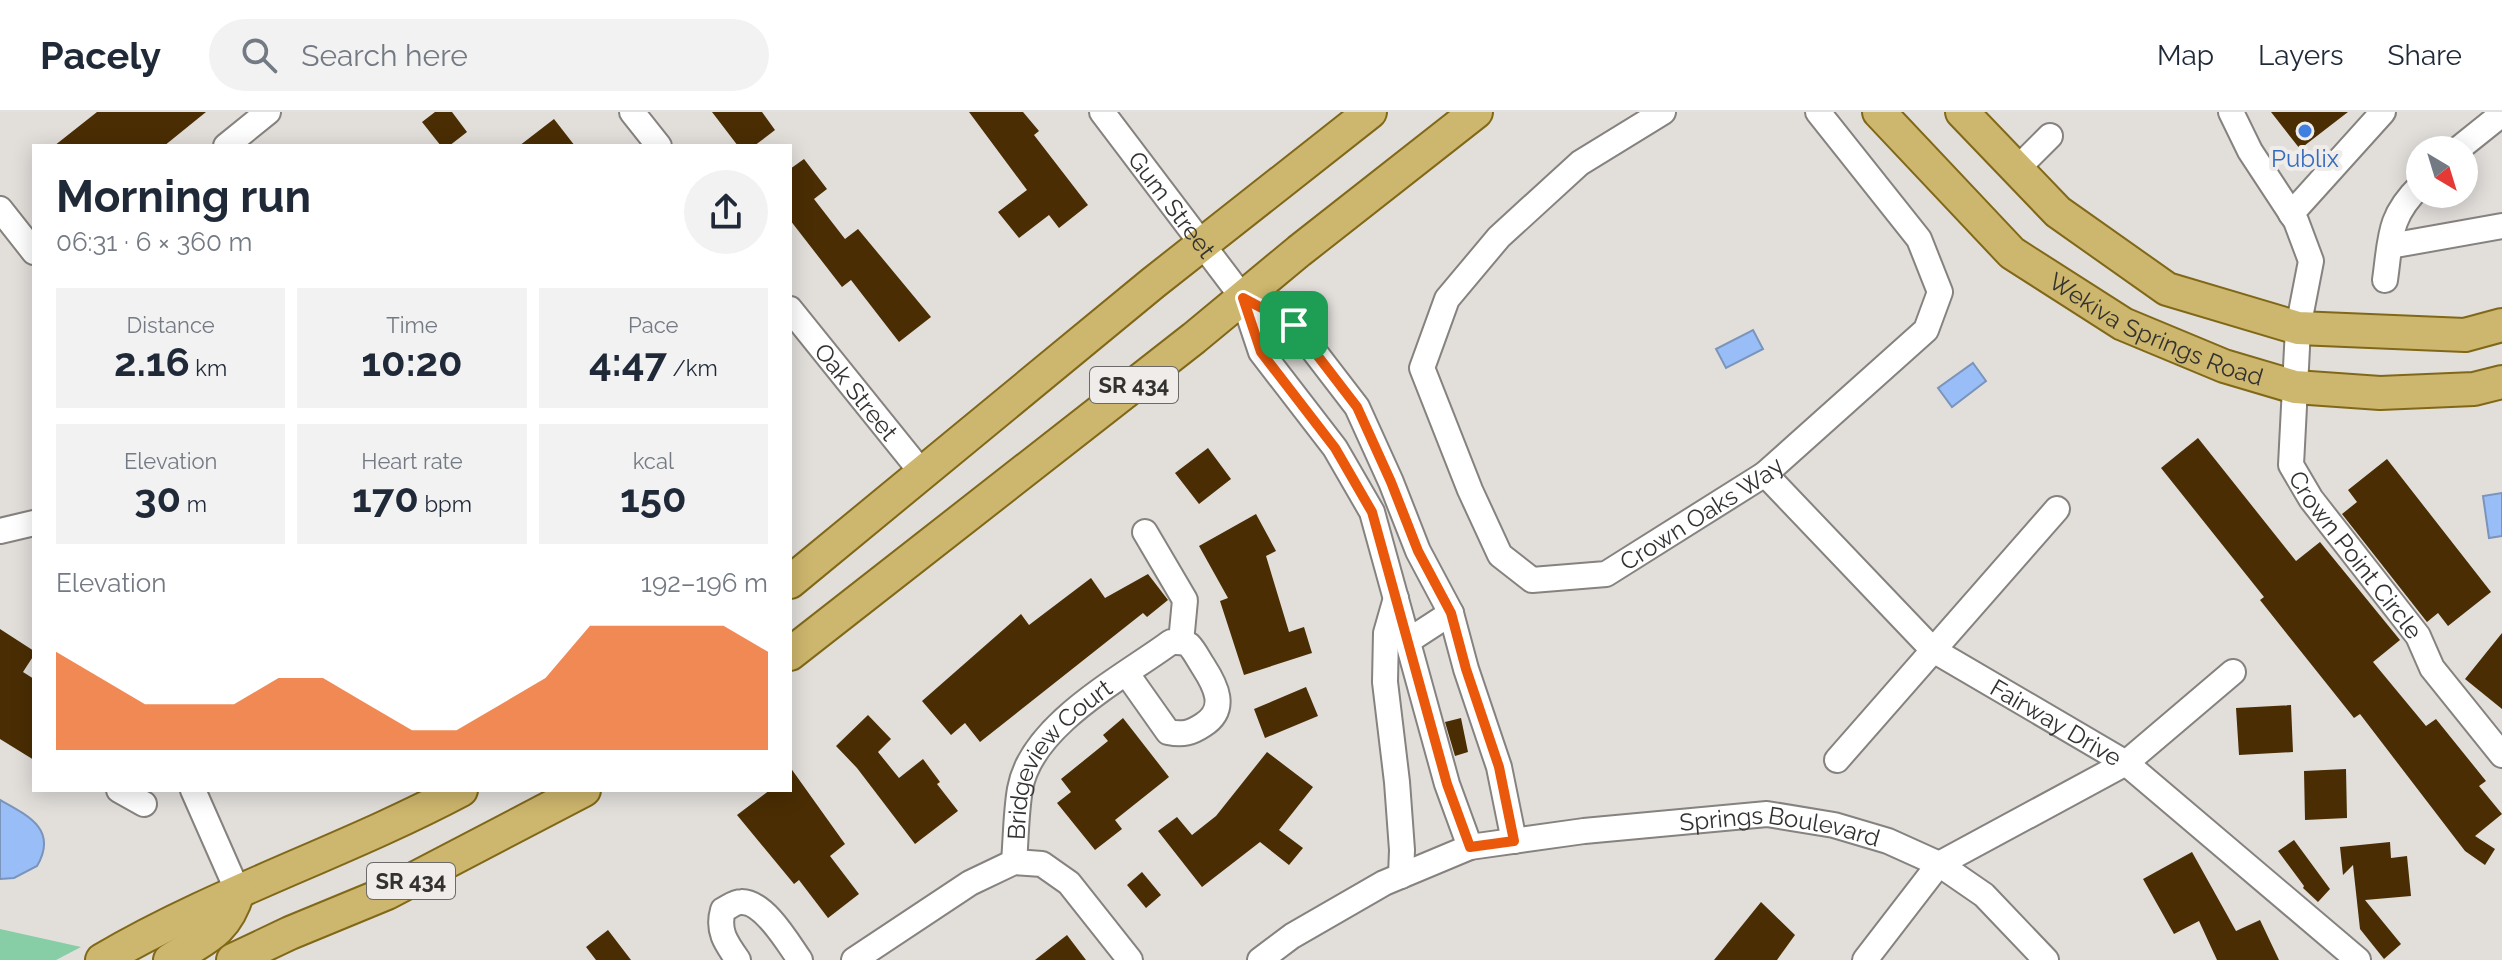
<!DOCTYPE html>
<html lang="en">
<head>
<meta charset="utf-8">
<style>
	:root { --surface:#fff; --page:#f2f2f3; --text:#1f2937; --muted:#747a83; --line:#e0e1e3; --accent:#ea580c }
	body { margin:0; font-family:Raleway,sans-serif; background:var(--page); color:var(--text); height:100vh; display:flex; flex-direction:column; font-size:30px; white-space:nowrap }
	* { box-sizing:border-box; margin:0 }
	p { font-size:26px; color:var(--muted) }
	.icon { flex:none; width:44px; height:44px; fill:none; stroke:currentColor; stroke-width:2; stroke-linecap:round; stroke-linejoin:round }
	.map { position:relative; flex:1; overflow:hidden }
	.details { position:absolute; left:32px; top:32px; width:760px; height:648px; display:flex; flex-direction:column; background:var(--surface); border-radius:0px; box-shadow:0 4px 20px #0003 }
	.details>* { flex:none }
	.needle { width:52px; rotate:142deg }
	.fabs { position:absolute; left:2406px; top:24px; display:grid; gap:16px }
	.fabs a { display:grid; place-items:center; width:72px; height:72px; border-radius:50%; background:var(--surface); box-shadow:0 4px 20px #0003; font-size:40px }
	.pin { position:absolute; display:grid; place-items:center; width:68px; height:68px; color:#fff; margin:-34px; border-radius:16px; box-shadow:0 4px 12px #0006 }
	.round { display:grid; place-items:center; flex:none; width:84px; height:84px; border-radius:42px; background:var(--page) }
	.head { display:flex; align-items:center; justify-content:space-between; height:136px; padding:0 24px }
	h1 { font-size:44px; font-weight:700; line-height:60px }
	.metrics { display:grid; grid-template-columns:repeat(3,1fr); gap:12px; height:136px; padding:8px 24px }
	.metrics div { display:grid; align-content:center; border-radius:0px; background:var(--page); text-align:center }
	.metrics b { font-size:40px; font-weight:700 }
	.metrics small { font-size:22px; font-weight:400 }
	.metrics p { font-size:22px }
	.chart { height:224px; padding:16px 24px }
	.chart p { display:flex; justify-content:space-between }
	.chart svg { width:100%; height:144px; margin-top:8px; fill:var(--accent); opacity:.7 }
	header { display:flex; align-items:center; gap:48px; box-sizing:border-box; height:112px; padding:0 40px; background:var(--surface); border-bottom:2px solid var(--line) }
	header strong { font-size:38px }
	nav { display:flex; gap:44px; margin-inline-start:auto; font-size:28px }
	.search { width:560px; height:72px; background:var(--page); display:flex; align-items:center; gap:20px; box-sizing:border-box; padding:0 28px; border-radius:44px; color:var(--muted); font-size:30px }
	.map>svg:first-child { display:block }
	.green { fill:#87cda6 }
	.water { fill:#99bef7; stroke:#7a94bb; stroke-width:2 }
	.building { fill:#4a2d03 }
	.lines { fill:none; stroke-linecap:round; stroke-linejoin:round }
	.minor-casing { stroke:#85827f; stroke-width:28 }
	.major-casing { stroke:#816818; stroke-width:36 }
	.minor { stroke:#fff; stroke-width:24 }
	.major { stroke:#cdb66d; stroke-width:32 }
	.route-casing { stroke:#fff; stroke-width:16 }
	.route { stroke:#ea580c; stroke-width:10 }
	.shop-dot { fill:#3f7fe0; stroke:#efece9; stroke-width:3 }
	.labels { text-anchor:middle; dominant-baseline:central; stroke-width:8; stroke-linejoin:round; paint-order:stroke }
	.shield { fill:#efece9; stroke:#6b6a68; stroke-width:2 }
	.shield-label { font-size:22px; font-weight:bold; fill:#333230 }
	.shop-label { font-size:24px; fill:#366cbe; stroke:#efece9 }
	.street-label { font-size:24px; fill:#333230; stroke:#efece9 }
</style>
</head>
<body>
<header>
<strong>Pacely</strong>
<div class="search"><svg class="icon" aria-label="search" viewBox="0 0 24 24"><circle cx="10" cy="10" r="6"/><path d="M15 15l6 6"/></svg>Search here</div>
<nav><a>Map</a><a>Layers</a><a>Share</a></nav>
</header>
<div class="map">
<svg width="2502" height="848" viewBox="0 0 2502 848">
	<rect width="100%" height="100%" fill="#e2dfdb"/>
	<path class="green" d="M0,817L81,835L56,848H0Z"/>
	<path class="water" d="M1753,218L1763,237L1726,256L1716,237Z
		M1973,251L1986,269L1952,295L1938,276Z
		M2502,381V424L2489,426L2483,384Z
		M0,688C29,704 58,718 37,754L14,766L0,767Z"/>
	<path class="building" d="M97,0H206L164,34H54Z
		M435,0H452L467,20L449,34H441L422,10Z
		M712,0H762L775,18L754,34H738Z
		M969,0H1023L1039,19L1034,23L1088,93L1059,116L1049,103L1019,126L998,100L1027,78Z
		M2271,0H2348L2300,37Z
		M554,7L575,34H519Z
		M804,47L827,77L814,87L845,127L858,117L931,205L899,230L851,168L842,175L790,108V57Z
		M2198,326L2296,449L2320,430L2400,528L2373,550L2426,614L2436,607L2486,669L2479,674L2502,702L2475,724L2495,737L2485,753L2465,739L2360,602L2354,606L2260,488L2264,485L2161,356Z
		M1208,336L1231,367L1199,392L1175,361Z
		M2387,347L2491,480L2448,514L2438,501L2427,510L2342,402L2357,390L2348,378Z
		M1256,402L1276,439L1266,444L1289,520L1304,515L1312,541L1244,563L1220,489L1228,486L1199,434Z
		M1148,462L1168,488L1147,505L1143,501L980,630L965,611L951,623L922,589L1021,502L1029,513L1091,466L1105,486Z
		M0,517L34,539V543L23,560L34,567V648L0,627Z
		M2502,521V597L2465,567Z
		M1306,575L1318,604L1265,626L1254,597Z
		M2291,593L2293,640L2239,643L2236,596Z
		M868,603L891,627L878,640L899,666L923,647L940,670L937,672L958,699L915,732L857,656L836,634Z
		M1123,606L1169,665L1115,708L1122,717L1095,738L1057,691L1071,680L1061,667L1108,629L1103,623Z
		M1461,606L1468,640L1455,644L1445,610Z
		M1267,640L1313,675L1279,718L1303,736L1289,753L1260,730L1202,775L1158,719L1177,705L1192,723L1216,704Z
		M790,655L845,732L830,744L859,782L828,806L799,768L794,772L737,703L770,678H790Z
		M2346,657L2347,706L2305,708L2304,659Z
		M2294,728L2330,777L2318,790L2303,776L2304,774L2278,739Z
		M2390,730L2391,746L2407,744L2411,784L2365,788L2401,832L2384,847L2360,817L2353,753L2343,763L2340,735Z
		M2192,740L2236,819L2260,808L2279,848H2217L2199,809L2174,822L2143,767Z
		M1142,760L1161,783L1146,796L1127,773Z
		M1761,790L1795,823L1777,848H1714Z
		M608,818L631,848H596L586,835Z
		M1067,823L1086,848H1035Z"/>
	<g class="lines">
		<g class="minor-casing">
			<g id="minor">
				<path d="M632,0L659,34"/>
				<path id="s1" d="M1102,0L1243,186L1261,240L1335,336L1372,400L1447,672L1470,735"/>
				<path id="s2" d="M1663,0L1580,51L1499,125L1447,187L1422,256L1470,378L1500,443L1532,468L1606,462L1765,362L1926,218L1940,180L1919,127L1818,0"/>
				<path id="s3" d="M2231,0L2250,39L2296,109L2311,149L2298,216L2291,353L2311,387L2418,524L2432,556L2502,643"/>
				<path d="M226,34L268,0"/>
				<path d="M2457,38L2502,2"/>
				<path d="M2017,57L2050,24"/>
				<path d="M0,97L34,140"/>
				<path d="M2291,102L2383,0"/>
				<path d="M2390,134L2502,114"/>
				<path d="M2385,168C2391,126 2388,105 2420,74"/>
				<path d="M1243,186L1294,213L1357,295L1391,370L1418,439L1451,501L1466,557L1499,655L1514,729"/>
				<path id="s4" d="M790,197L923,362"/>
				<path id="s5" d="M1765,362L1933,538L2126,651L2358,848"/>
				<path d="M0,419L34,411"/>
				<path d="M1145,420L1185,488L1181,530"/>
				<path d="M1396,486L1386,521L1385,570L1397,670L1402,738L1401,764"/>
				<path d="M1408,529L1451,501"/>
				<path d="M1837,648L2057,397"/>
				<path d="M119,678L144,692"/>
				<path d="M193,678L238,780"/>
				<path id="s6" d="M1014,750C1016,726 1016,700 1020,677C1031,613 1122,566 1171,530C1177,530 1183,529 1189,533C1194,538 1199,548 1203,554C1216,574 1228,597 1203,613C1191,621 1183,623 1168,620L1127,562"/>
				<path d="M738,848C726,831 717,819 723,798C729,795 735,790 741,790C764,789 788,831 800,848"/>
				<path d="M854,848L970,771L1014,750L1042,752L1069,771L1130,848"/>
				<path id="s7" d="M1260,848L1292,824L1384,771L1470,735L1584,719L1767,702L1834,713L1888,729L1939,752L1984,783L2046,848"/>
				<path d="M1865,848L1939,752L2126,651L2233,560"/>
			</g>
		</g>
		<g class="major-casing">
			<g id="major">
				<path id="s8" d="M1879,0L2012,141L2123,212L2224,254L2295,275L2380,281L2474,277L2502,270"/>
				<path d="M1962,0L2058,100L2167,177L2298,216L2465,223L2502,213"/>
				<path d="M790,470L1153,171L1370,0"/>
				<path d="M790,542L1194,226L1299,139L1476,0"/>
				<path d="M102,848C216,781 344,740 461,678"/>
				<path d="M170,848C204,827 226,821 238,780"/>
				<path d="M233,848L290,821L387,781L584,678"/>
			</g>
		</g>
		<use href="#minor" class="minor"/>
		<use href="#major" class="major"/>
	</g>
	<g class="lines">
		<g class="route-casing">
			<path id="route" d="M1243,186L1294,213L1357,295L1391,370L1418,439L1451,501L1466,557L1499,655L1514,729L1470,735L1447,672L1372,400L1335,336L1261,240Z"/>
		</g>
		<use href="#route" class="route"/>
	</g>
	<circle class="shop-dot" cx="2305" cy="19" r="8"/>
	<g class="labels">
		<g class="shield">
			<rect x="1090" y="255" width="88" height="36" rx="6"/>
			<rect x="367" y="751" width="88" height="36" rx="6"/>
		</g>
		<g class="shield-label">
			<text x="1134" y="273">SR 434</text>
			<text x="411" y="769">SR 434</text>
		</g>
		<g class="shop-label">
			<text x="2305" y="46">Publix</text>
		</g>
		<g class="street-label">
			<text stroke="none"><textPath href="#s1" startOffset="116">Gum Street</textPath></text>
			<text stroke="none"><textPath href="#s8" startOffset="358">Wekiva Springs Road</textPath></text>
			<text stroke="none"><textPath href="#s4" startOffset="106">Oak Street</textPath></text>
			<text stroke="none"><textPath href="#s2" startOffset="792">Crown Oaks Way</textPath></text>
			<text stroke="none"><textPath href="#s3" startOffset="486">Crown Point Circle</textPath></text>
			<text stroke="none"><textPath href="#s5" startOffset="386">Fairway Drive</textPath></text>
			<text stroke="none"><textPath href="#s6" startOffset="118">Bridgeview Court</textPath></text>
			<text stroke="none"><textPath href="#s7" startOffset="552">Springs Boulevard</textPath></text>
		</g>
	</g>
</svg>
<div class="fabs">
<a><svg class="needle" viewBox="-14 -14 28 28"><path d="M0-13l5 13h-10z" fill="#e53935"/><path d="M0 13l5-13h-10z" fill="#747a83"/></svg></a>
</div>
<div class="pin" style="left:1294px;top:213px;background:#1e9e55"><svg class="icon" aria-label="arrive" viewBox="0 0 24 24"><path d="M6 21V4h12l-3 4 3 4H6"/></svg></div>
<section class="details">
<div class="head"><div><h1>Morning run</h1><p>06:31 · 6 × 360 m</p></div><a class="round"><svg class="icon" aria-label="share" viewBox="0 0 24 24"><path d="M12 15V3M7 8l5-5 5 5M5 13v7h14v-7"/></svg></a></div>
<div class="metrics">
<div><p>Distance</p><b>2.16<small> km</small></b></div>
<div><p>Time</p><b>10:20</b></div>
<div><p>Pace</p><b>4:47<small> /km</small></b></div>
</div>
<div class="metrics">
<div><p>Elevation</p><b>30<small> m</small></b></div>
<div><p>Heart rate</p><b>170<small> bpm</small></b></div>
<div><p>kcal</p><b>150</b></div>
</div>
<div class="chart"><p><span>Elevation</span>192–196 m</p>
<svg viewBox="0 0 160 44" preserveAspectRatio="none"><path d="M0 44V14L10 22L20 30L30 30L40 30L50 22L60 22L70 30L80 38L90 38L100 30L110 22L120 6L130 6L140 6L150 6L160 14V44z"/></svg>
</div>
</section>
</div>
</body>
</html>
